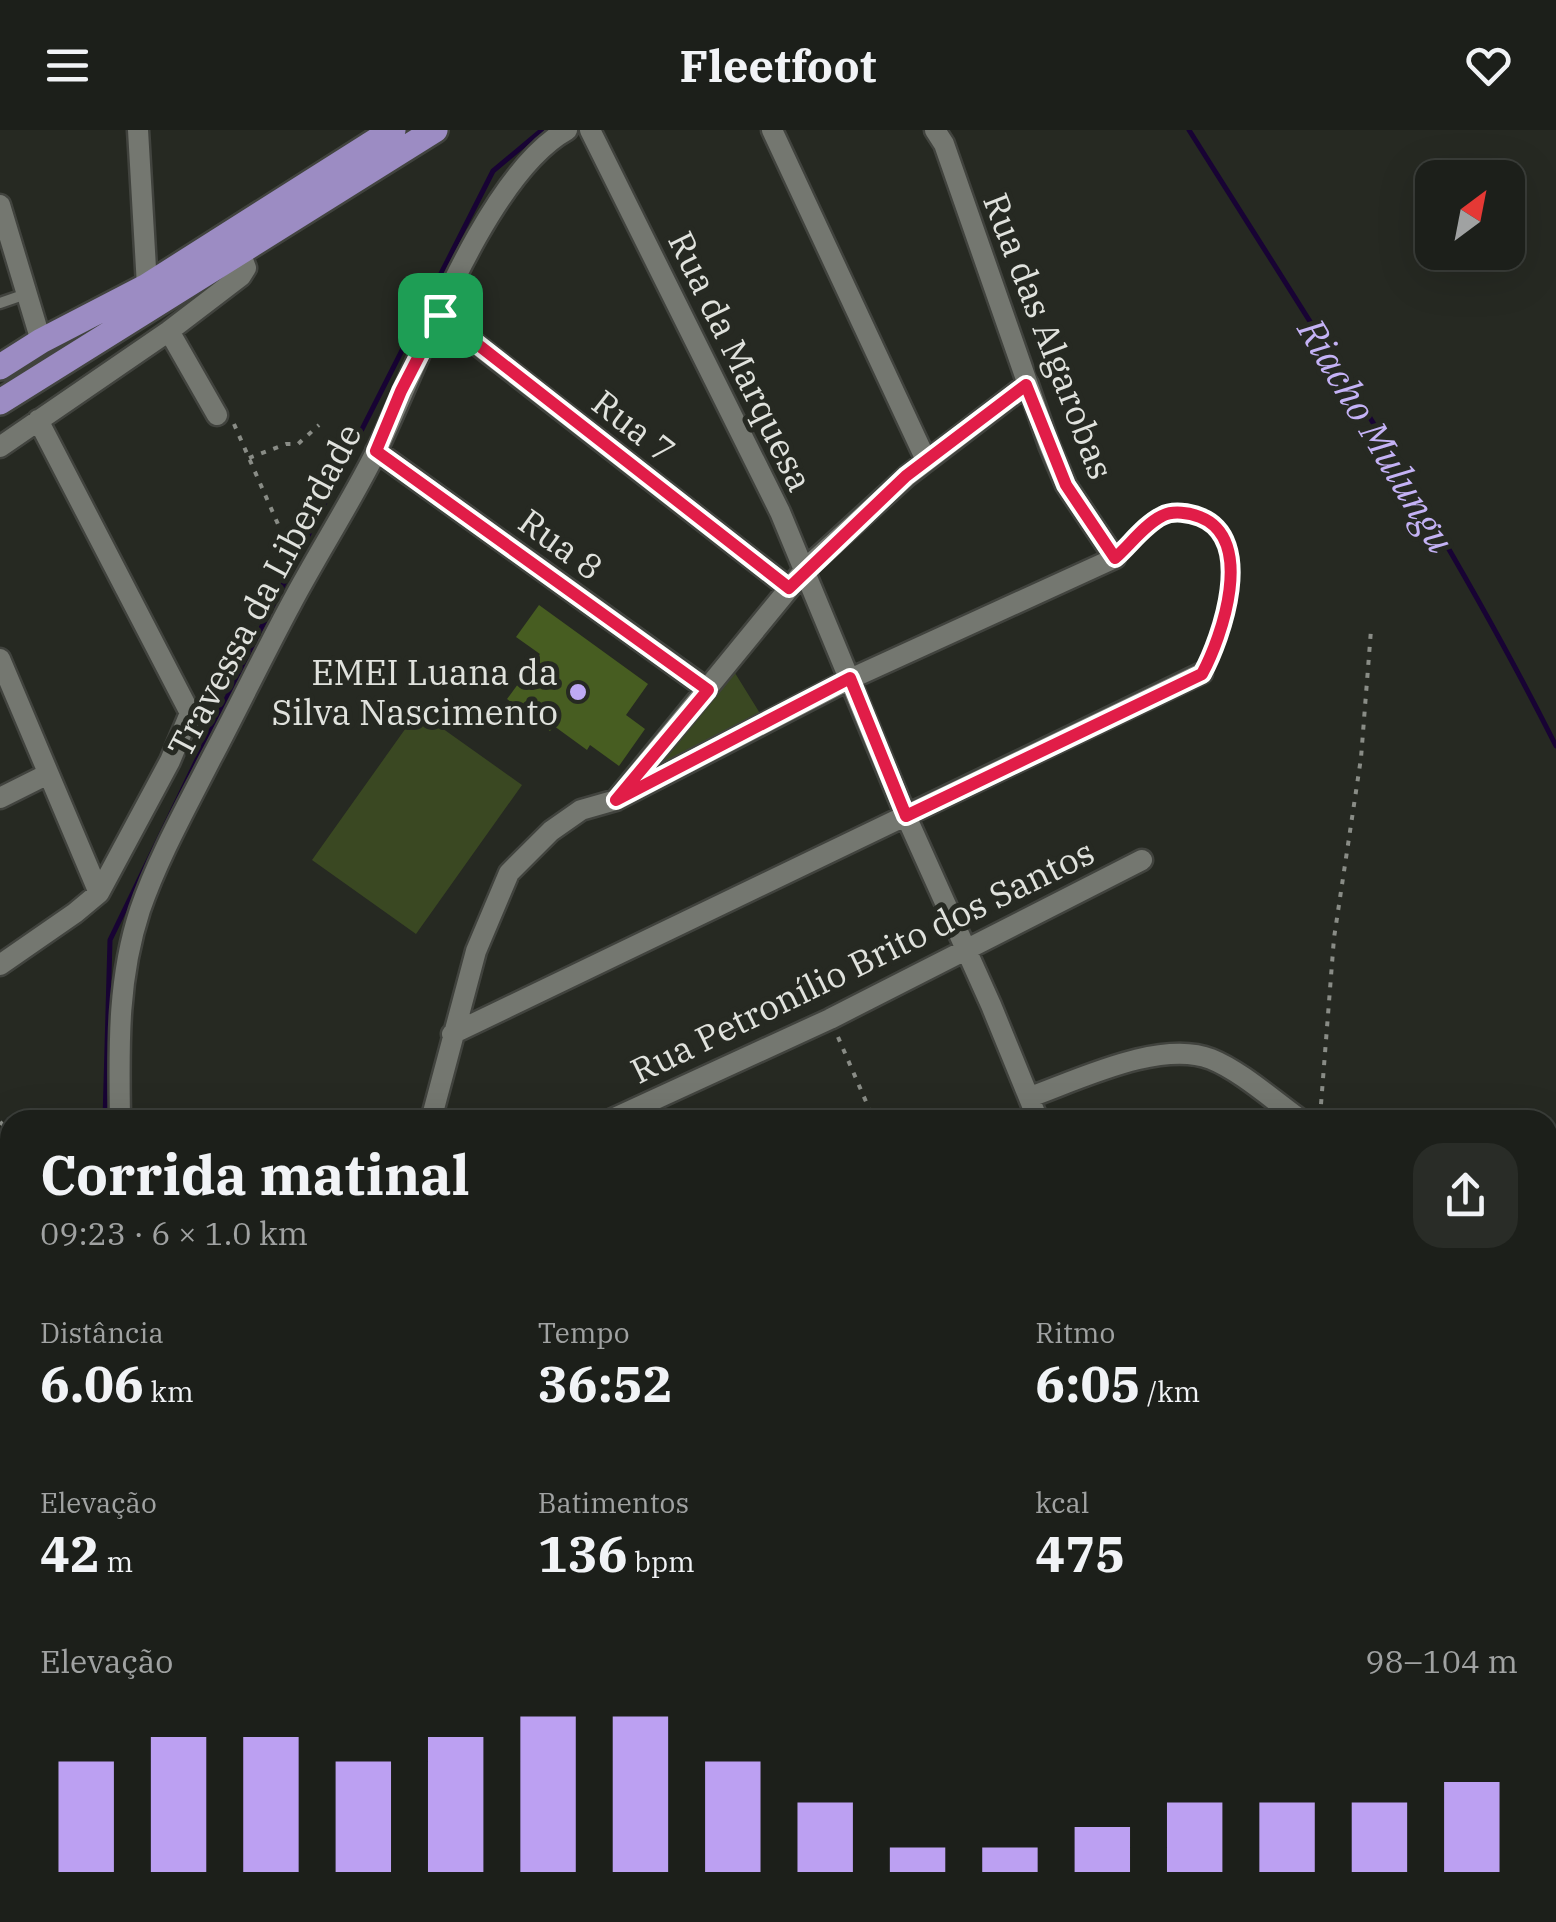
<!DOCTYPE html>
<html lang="pt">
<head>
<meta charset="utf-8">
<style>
	:root { --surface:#1c1f1a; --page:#292c27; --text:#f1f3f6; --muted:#a0a2a2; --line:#3a3d39; --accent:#bca0f2 }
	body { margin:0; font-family:"IBM Plex Serif",serif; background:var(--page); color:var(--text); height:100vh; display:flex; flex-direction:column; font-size:38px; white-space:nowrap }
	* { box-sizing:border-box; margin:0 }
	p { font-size:32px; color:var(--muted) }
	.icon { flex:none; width:55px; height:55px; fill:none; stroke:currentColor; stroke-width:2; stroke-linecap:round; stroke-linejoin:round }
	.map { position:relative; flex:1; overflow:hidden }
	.drawer { position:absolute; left:0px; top:980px; width:1558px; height:812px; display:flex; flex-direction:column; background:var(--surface); border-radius:30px 30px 0 0; box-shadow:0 10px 40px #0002,0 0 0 2px var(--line) }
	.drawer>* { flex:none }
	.needle { width:65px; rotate:32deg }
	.buttons { position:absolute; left:1415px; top:30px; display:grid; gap:20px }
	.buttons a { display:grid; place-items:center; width:110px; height:110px; border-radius:20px; background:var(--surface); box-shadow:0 10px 40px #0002,0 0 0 2px var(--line); font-size:50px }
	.pin { position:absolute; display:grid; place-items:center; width:85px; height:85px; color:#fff; margin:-42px; border-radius:20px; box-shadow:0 5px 15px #0006 }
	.round { display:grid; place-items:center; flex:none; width:105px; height:105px; border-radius:30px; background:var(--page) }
	.summary { display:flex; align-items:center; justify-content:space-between; height:170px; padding:0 40px }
	h1 { font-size:55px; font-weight:700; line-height:75px }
	.stats { display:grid; grid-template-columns:repeat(3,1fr); gap:15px; height:170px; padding:10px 40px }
	.stats div { display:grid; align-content:center }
	.stats b { font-size:50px; font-weight:700 }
	.stats small { font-size:28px; font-weight:400 }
	.stats p { font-size:28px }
	.chart { height:280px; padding:20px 40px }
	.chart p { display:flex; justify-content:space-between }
	.chart svg { width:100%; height:180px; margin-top:10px; stroke:var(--accent); stroke-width:6 }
	header { display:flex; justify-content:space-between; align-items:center; height:130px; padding:0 40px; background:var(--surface); font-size:45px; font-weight:700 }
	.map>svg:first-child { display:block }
	.green { fill:#3a4822 }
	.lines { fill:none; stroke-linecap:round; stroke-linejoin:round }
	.stream { stroke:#180334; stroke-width:5 }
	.building { fill:#475d21 }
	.lane-casing { stroke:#41433e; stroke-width:15 }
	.street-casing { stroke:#41433e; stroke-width:25 }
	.secondary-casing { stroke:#41433e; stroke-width:30 }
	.primary-casing { stroke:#41433e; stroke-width:30 }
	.path { stroke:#898c86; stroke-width:4; stroke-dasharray:5 8; stroke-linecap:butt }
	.lane { stroke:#747770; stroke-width:10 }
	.street { stroke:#747770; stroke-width:20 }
	.secondary { stroke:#888299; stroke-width:25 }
	.primary { stroke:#9c8cc3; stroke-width:25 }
	.route-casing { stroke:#fff; stroke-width:20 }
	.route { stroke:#e11d48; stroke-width:12 }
	.poi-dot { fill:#bea9f4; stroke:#262922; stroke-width:4 }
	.labels { text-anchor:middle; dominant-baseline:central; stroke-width:10; stroke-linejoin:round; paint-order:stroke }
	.street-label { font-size:35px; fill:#e0e2dd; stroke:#262922 }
	.poi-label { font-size:35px; fill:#e0e2dd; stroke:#262922; text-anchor:end }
	.water-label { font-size:38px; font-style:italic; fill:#c4b2f5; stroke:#262922 }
</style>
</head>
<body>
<header><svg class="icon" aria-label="menu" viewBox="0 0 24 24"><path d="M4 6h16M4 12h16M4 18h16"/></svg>Fleetfoot<svg class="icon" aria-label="heart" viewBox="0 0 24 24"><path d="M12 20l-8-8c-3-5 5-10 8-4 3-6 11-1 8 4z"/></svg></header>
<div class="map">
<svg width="1556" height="1792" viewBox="0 0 1556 1792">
	<rect width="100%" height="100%" fill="#262922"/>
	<path class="green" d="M735,543L761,585L640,649Z
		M418,581L522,655L416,804L312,730Z"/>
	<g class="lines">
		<path class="stream" d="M1189,0C1316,202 1449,403 1556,616
			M105,990L110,810L249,522L493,41L542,0
			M0,1334L10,1329"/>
	</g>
	<path class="building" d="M539,475L648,554L626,585L645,599L619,636L590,615L587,620L554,596L550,601L507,569L540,524L516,507Z"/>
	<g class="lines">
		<g class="lane-casing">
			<path id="lane" d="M0,173L26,164"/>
		</g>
		<g class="street-casing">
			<path id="street" d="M138,0L147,156
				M590,0L780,382L906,686L991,875L1038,990
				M772,0L926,330
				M0,75L41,211
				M439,185L789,458
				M169,201L217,285
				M0,317L169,201L241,146L246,138L240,122
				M376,321L707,559
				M0,529L99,763
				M0,668L48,644
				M616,670L850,549L1115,428L1066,355L1049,315L944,14L935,0
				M0,835L75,783L99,763L170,631L190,583L38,290
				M452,904L1202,543
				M1030,967C1078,950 1161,909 1211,929C1241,941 1274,971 1301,990
				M120,990C119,918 117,850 140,780C158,728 186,678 211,629C238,578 263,526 291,474C318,423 350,374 376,322C418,236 484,46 567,0
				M431,990L476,821L509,743L551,701L581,680L616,670L805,439L907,346L1026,255
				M610,990L830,889L1142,730
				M0,1290L10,1285
				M0,1379L10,1378
				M0,1515L10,1512
				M1548,1515L1556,1518
				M1548,1564L1556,1539
				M0,1679L10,1677
				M355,1782L357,1792
				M823,1782L825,1792
				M1143,1782L1145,1792
				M262,1792L307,1782
				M1081,1792L1128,1782
				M1485,1792L1488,1782"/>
		</g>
		<g class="secondary-casing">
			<path id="secondary" d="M513,1782L515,1792"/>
		</g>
		<g class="primary-casing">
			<path id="primary" d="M0,237L41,211L147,156L393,0
				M0,272L435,0"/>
		</g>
		<path class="path" d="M234,294L281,401
			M249,328L286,314H298L319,295
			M1127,417C1138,408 1149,392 1162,386C1170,381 1183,383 1192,385C1248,397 1232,489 1212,526
			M838,907L874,990
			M1320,987L1334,808L1361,628L1371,500
			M0,992L10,1001
			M0,1458L10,1421"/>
		<use href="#lane" class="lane"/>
		<use href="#street" class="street"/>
		<use href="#secondary" class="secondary"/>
		<use href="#primary" class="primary"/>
	</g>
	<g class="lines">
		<g class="route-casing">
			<path id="route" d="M440,185L789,458L906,346L1026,255L1066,355L1115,428C1129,416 1145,394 1162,386C1173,380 1190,383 1200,387C1256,409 1222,507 1202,544L906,686L850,548L616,670L708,560L376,321L401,261Z"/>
		</g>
		<use href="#route" class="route"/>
	</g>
	<circle class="poi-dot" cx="578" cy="562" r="10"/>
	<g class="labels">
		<g class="street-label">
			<text transform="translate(1049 206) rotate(69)">Rua das Algarobas</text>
			<text transform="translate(741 231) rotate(64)">Rua da Marquesa</text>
			<text transform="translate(634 296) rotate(38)">Rua 7</text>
			<text transform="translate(561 414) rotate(36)">Rua 8</text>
			<text transform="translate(264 460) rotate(-62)">Travessa da Liberdade</text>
			<text transform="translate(862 831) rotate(-26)">Rua Petronílio Brito dos Santos</text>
		</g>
		<g class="poi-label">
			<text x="558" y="542">EMEI Luana da<tspan x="558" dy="40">Silva Nascimento</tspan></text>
		</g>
		<g class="water-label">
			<text transform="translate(1377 305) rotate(59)">Riacho Mulungu</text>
		</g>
	</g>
</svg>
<div class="buttons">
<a><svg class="needle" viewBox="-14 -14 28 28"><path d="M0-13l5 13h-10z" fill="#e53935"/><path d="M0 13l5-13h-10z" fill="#a0a2a2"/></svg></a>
</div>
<div class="pin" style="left:440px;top:185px;background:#1e9e55"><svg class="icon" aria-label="arrive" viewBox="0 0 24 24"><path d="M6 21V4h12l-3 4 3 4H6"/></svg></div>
<section class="drawer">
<div class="summary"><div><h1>Corrida matinal</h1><p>09:23 · 6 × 1.0 km</p></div><a class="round"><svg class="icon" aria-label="share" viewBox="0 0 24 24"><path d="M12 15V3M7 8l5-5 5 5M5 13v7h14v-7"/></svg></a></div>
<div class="stats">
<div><p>Distância</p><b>6.06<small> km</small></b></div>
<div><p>Tempo</p><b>36:52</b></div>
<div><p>Ritmo</p><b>6:05<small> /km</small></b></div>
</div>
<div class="stats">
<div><p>Elevação</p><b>42<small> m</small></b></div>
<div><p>Batimentos</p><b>136<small> bpm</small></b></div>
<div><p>kcal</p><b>475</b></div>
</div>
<div class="chart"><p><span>Elevação</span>98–104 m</p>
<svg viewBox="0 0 160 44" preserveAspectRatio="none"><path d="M5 44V17M15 44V11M25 44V11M35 44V17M45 44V11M55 44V6M65 44V6M75 44V17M85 44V27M95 44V38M105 44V38M115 44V33M125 44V27M135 44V27M145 44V27M155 44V22"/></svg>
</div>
</section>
</div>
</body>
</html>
